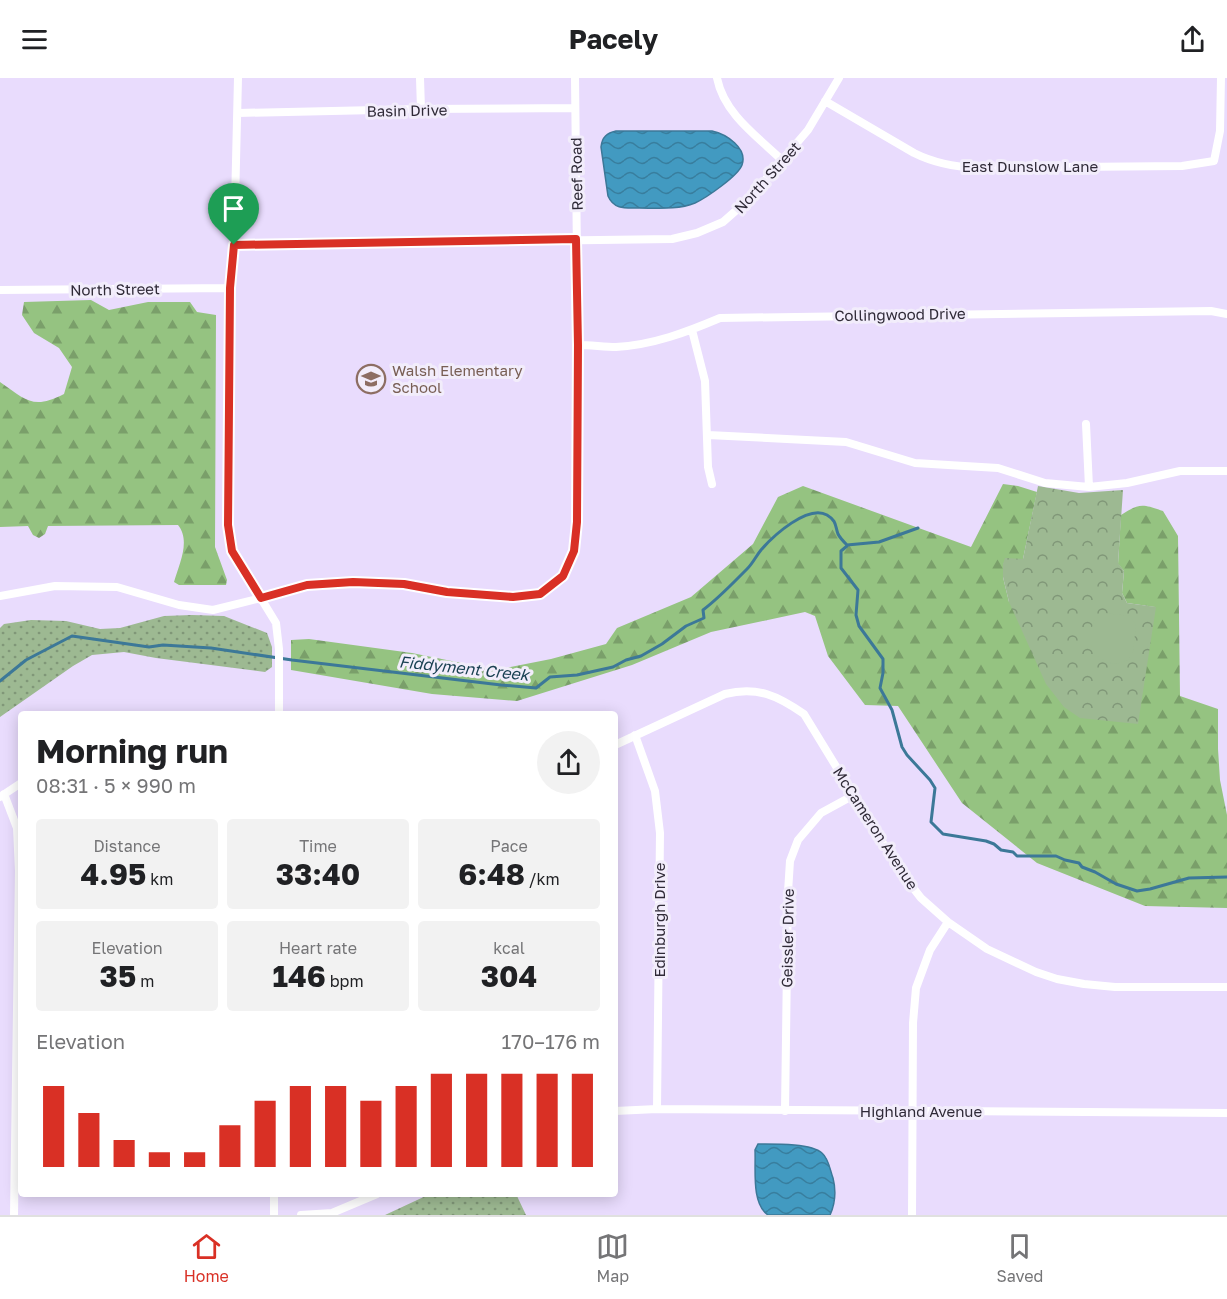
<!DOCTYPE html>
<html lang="en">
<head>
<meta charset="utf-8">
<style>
	:root { --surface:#fff; --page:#f2f2f2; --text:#202124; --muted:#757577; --line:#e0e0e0; --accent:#d93025 }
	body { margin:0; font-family:"Golos Text",sans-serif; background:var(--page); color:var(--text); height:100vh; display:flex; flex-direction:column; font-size:22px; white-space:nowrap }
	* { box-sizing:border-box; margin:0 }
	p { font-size:20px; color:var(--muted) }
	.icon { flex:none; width:33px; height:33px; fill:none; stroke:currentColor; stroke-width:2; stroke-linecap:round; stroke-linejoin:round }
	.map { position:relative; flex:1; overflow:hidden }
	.details { position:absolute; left:18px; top:633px; width:600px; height:486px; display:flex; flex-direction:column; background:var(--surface); border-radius:6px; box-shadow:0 3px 15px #0003 }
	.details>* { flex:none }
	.pin { position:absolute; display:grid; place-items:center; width:51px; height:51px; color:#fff; margin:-62px -26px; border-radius:50% 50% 50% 0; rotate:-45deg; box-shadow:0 0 6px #0007 }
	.pin .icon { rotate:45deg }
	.round { display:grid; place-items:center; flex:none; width:63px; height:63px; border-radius:32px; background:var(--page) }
	.headline { display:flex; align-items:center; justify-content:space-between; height:102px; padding:0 18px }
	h1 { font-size:33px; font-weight:700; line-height:45px }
	.figures { display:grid; grid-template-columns:repeat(3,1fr); gap:9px; height:102px; padding:6px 18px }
	.figures div { display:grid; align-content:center; border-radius:6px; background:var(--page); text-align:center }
	.figures b { font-size:30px; font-weight:700 }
	.figures small { font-size:16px; font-weight:400 }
	.figures p { font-size:16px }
	.chart { height:168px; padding:12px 18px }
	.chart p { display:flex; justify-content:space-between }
	.chart svg { width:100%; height:108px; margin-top:6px; stroke:var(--accent); stroke-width:6 }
	header { display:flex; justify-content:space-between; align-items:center; height:78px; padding:0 18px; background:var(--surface); font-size:27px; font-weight:700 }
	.tab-bar { display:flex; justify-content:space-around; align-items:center; height:84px; border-top:2px solid var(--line); background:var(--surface); font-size:16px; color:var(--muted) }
	.tab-bar a { display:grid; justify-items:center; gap:3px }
	.tab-bar .current { color:var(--accent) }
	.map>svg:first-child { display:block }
	.grass { fill:url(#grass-dots) }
	.forest { fill:url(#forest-firs) }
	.park { fill:url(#park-crowns) }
	.garden { fill:#9db992 }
	.water { fill:url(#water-waves); stroke:#3c7898; stroke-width:1.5 }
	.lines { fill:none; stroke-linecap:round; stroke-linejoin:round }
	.stream { stroke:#3c7898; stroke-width:3 }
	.minor { stroke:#fff; stroke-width:8 }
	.route-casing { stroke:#fff; stroke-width:12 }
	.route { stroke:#d93025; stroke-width:8 }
	.labels { text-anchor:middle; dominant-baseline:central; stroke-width:6; stroke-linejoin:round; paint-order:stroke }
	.street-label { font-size:15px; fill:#2f2a37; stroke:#f2edfb }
	.education-label { font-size:15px; fill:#785e54; stroke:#f2edfb; text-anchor:start }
	.water-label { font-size:16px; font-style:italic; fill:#1b4253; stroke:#f2edfb }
</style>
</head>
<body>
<header><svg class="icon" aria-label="menu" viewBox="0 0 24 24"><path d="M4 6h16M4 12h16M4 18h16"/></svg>Pacely<svg class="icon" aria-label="share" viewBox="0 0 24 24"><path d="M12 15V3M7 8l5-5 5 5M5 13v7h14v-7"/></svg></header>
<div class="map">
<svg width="1227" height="1137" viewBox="0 0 1227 1137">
	<defs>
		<pattern id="grass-dots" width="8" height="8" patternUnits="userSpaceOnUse" patternTransform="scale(1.5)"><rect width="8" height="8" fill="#9db992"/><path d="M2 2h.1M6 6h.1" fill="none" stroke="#809778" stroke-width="1.8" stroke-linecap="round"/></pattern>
		<pattern id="forest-firs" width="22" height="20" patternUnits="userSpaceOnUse" patternTransform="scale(1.5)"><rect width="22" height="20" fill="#95c381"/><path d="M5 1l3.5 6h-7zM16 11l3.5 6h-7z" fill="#7a9f6a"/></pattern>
		<pattern id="park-crowns" width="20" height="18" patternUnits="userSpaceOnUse" patternTransform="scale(1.5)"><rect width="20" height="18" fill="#9db992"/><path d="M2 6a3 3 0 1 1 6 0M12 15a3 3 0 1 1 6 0" fill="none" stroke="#809778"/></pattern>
		<pattern id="water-waves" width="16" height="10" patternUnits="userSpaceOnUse" patternTransform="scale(1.5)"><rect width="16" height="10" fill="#429ac1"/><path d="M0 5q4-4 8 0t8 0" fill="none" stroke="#387e9e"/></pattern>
	</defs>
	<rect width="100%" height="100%" fill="#e9dcfd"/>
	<path class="grass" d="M192,537L224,538L267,555L272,569V589L265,594L156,580L124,574L92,577L73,588L0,639V550L4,546L31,542L66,543L100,551L120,550L164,538Z
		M430,1116H516L526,1137H385Z"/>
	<path class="forest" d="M91,222L109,232L148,224H190L197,234L216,237L215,469L227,502L226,507H179L174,504C179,486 191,463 178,447L48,448L45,456L39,460L33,457L28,448L0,449V304C26,322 33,332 64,316L72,289L59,270L34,255L22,237L24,224Z
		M1003,406L1018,408L1037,414L1023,481L1003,486V499L1009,524L1155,529L1127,525L1122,515L1124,493L1118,486L1121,437C1140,425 1142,426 1163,433L1178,458L1180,618L1218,631V671L1220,702L1227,737V830L1145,828L1037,785L962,725L898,628L865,627L828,578L815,538L805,534L711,554L632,587L517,623L432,616L291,592V562L309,561L412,575L496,592L551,581L606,566L617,550L691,519L753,466L778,419L803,408L971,469Z"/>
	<path class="park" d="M1038,408L1079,415L1123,412L1118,485L1124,493L1122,515L1127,525L1156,529L1138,646L1080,640L1064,629L1046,606L1009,524L1003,499V486L1005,480L1023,481Z"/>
	<path class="garden" d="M1104,535L1130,538L1136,547L1133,574L1128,582L1115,586L1106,584L1095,576L1091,567V552L1095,541Z"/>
	<path class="water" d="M616,53H712C726,56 748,70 742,87C738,98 706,120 695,125C678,132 657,130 639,130C626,130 614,132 608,118L601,69C602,59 607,55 616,53Z
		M758,1066C773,1066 811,1065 822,1075C829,1081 830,1092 833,1100C836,1112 835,1126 830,1137H768C751,1125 756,1091 755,1072Z"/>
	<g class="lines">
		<path class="stream" d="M847,467L879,464L918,450
			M847,468L841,473V490L858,512L856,537L859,548L883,581V595L880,610L892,632L902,669L907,677L930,702L935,710L931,744L943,756L986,763L994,766L1001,772L1013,774L1017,778H1056L1065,782L1079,785L1082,789L1095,794L1116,806L1137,813L1150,811L1189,800L1227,799
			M0,603L26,582L72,558L149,569L163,567L211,570L292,582L501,607L536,610L550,599L577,597L613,589L626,582L641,578L662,566L686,548L704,540L703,532C719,520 733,505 747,491C753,485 756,478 761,472C773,458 808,426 827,437C837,443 835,448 838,456C840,460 844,464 847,467"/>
		<path class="minor" d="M238,0L234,167L230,210L228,447L232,473L276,545L279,571V636
			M420,0L421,31
			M717,0C724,36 758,59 783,83
			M825,23L914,75C934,85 955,89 977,90L1182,88L1214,83L1220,53L1221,0
			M238,35L421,31L575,30
			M234,167L672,161L697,155L723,144L748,122L808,52L839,0
			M0,212L230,210
			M692,252L705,303L708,389L712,406
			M578,267C591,267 604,269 616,269C653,267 687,254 720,240L1211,233L1227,236
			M1086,346L1089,409
			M708,357L846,364L915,385L998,390L1045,405L1089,409L1127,405L1180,393H1227
			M0,518L55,508L117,509L179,527L213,532L261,520L307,507L353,504L404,506L447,514L513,519L540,516L563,498L574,473L577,444L578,267L575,0
			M635,657L655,713L660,755L657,1031
			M615,667L725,616C758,608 778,618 804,636L900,793L921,820L948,844L987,871L1036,894L1057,901L1084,906L1115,909H1227
			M4,716L17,750L19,793L14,1137
			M0,719L21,705
			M615,1033L657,1031L1227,1035
			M785,1033L788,814L790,783L798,762L821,735L854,717
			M274,1137V1116
			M301,1137L332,1135L377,1116
			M912,1137L913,945L916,910L930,872L948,844"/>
	</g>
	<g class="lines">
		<g class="route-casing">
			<path id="route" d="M576,161L578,267L577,444L574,473L563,498L540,516L513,519L447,514L404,506L353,504L307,507L261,520L232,473L228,447L230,210L234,167Z"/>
		</g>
		<use href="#route" class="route"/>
	</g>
	<defs>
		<g id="school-ring" transform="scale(1.5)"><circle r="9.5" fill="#f2edfb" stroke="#8d6e63" stroke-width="1.5"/><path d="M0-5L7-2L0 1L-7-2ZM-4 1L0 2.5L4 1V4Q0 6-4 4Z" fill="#8d6e63"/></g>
	</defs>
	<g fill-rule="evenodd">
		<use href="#school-ring" x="371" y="301"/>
	</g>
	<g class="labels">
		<g class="street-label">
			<text transform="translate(407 32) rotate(-1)">Basin Drive</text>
			<text x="1030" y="88">East Dunslow Lane</text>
			<text transform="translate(576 96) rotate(-91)">Reef Road</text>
			<text transform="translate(767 99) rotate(-48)">North Street</text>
			<text transform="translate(115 211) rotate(-1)">North Street</text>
			<text transform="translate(900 236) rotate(-1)">Collingwood Drive</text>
			<text transform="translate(876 750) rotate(57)">McCameron Avenue</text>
			<text transform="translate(659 842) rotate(-90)">Edinburgh Drive</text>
			<text transform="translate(787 860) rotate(-89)">Geissler Drive</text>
			<text x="921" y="1033">Highland Avenue</text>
		</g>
		<g class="education-label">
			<text x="392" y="292">Walsh Elementary<tspan x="392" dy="17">School</tspan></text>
		</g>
		<g class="water-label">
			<text transform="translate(464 590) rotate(6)">Fiddyment Creek</text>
		</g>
	</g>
</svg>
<div class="pin" style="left:234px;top:167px;background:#1e9e55"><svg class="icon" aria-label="arrive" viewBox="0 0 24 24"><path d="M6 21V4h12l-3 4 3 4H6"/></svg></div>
<section class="details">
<div class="headline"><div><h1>Morning run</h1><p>08:31 · 5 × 990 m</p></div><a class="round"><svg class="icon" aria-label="share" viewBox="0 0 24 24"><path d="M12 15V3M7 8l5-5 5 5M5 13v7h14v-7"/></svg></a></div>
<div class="figures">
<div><p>Distance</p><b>4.95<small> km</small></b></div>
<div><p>Time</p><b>33:40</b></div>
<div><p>Pace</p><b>6:48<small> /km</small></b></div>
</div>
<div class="figures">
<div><p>Elevation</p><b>35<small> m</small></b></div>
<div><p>Heart rate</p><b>146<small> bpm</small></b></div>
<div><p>kcal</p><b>304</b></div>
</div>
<div class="chart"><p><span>Elevation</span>170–176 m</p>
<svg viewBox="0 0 160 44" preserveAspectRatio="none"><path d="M5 44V11M15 44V22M25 44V33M35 44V38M45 44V38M55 44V27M65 44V17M75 44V11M85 44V11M95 44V17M105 44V11M115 44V6M125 44V6M135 44V6M145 44V6M155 44V6"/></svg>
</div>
</section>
</div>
<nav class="tab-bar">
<a class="current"><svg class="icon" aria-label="home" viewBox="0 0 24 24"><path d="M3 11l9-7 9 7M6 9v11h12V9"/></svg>Home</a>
<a><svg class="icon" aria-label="map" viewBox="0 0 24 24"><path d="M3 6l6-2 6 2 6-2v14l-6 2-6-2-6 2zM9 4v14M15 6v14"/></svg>Map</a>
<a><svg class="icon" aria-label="saved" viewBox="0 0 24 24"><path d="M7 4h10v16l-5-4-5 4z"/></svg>Saved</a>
</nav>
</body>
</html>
